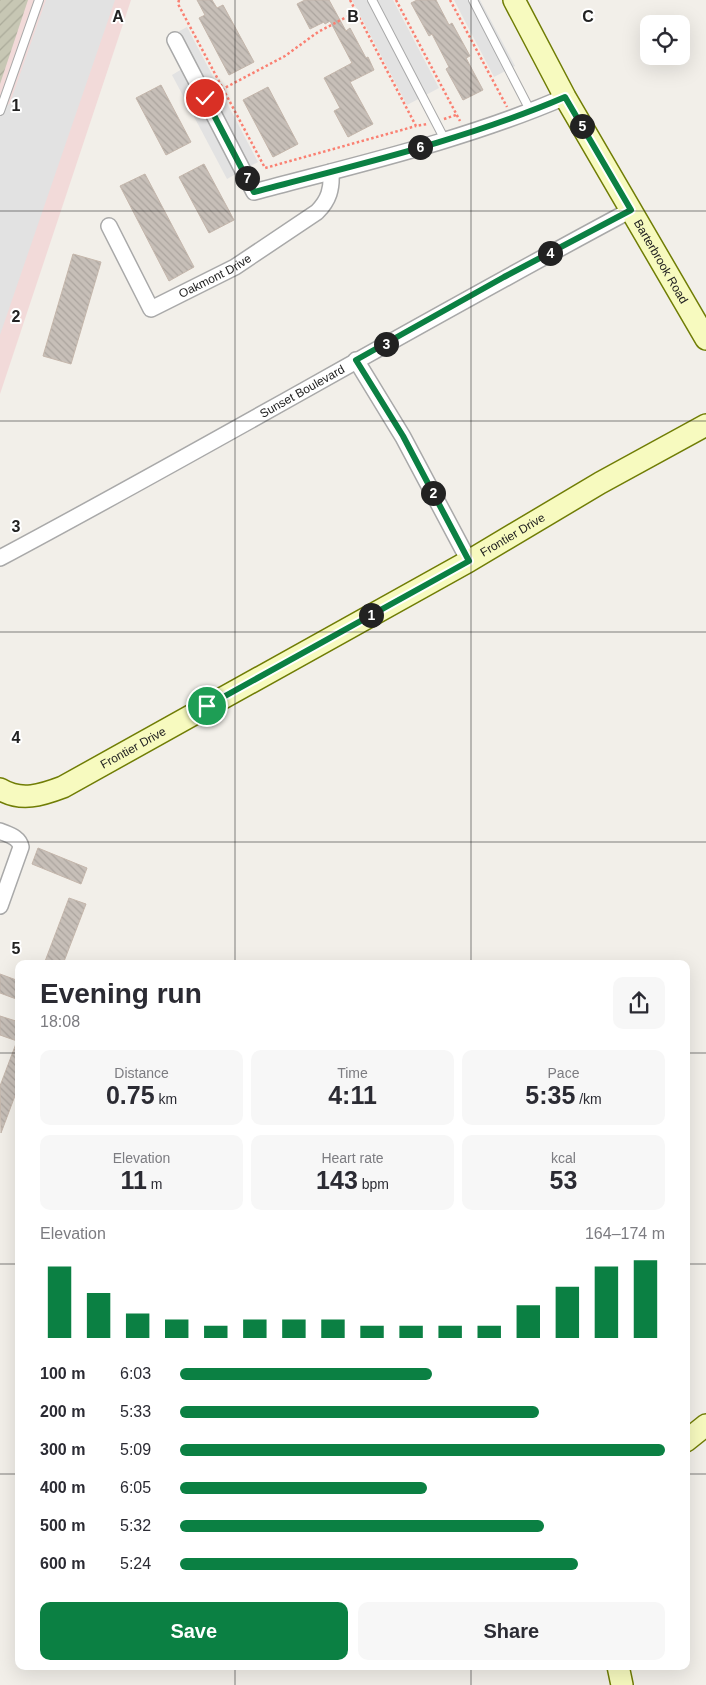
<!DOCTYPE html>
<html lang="en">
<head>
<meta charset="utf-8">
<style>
	:root { --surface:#fff; --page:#f7f7f7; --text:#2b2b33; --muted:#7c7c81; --accent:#0b8043 }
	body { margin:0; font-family:Arial,sans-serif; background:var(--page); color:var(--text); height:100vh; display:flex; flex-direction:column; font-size:19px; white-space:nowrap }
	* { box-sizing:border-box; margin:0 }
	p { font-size:16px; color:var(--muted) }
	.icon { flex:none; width:28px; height:28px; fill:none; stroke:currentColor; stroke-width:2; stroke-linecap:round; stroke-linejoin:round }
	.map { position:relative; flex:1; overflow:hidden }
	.sheet { position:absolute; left:15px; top:960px; width:675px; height:710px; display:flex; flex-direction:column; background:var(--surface); border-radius:10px; box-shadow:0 5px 20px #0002 }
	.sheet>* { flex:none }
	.fabs { position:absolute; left:640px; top:15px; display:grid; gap:10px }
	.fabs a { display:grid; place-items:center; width:50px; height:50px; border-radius:10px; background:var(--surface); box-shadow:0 5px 20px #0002; font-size:25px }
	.pin { position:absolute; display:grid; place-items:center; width:42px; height:42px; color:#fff; margin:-21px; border:2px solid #fff; border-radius:50%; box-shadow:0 1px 5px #0007 }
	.km { position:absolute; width:25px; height:25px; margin:-12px; border-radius:50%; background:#222; color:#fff; font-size:14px; line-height:25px; text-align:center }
	.round { display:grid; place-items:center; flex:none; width:52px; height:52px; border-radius:10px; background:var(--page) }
	.summary { display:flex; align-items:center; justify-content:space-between; height:85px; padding:0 25px }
	h1 { font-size:28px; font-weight:600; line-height:38px }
	.stats { display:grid; grid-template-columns:repeat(3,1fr); gap:8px; height:85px; padding:5px 25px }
	.stats div { display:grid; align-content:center; border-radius:10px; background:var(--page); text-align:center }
	.stats b { font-size:25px; font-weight:600 }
	.stats small { font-size:14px; font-weight:400 }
	.stats p { font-size:14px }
	.chart { height:140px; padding:10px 25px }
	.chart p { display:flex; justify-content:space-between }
	.chart svg { width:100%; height:90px; margin-top:5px; stroke:var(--accent); stroke-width:6 }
	.button { display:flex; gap:10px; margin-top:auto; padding:10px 25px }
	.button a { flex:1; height:58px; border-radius:10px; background:var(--accent); color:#fff; font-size:20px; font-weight:600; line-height:58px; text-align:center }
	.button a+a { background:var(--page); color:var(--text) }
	ul { padding:0 25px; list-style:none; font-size:16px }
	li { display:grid; grid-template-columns:80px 60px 1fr; align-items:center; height:38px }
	li i { height:12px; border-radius:6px; background:var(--accent) }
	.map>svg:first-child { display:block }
	.commercial { fill:#f2dad9 }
	.construction { fill:url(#construction-furrows) }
	.parking { fill:#e2e2e2 }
	.building { fill:url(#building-back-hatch); stroke:#c4b6ab }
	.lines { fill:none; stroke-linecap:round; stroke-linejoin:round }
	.lane-casing { stroke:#a9a9a9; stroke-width:10 }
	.street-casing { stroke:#a9a9a9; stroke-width:18 }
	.secondary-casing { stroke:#707d05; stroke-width:24 }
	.path { stroke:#fa8072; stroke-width:2.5; stroke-dasharray:2.5 2.5; stroke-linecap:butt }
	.lane { stroke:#fff; stroke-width:8 }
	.street { stroke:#fff; stroke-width:15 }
	.secondary { stroke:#f7fabf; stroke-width:21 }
	.route-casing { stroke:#fff; stroke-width:10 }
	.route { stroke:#0b8043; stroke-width:6 }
	.grid { fill:none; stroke:#222; stroke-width:1; stroke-opacity:0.55 }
	.labels { text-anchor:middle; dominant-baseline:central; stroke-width:4; stroke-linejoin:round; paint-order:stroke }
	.street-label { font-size:12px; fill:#222; stroke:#fff }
	.grid-label { font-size:16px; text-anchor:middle; font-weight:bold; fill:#222; stroke:#fff; stroke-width:4; stroke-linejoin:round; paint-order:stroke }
</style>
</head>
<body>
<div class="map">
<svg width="706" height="1685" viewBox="0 0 706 1685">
	<defs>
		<pattern id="construction-furrows" width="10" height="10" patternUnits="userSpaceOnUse" patternTransform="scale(1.25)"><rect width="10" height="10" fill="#c7c7b4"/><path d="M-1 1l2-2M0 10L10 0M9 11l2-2" fill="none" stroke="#abab9a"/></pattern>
		<pattern id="building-back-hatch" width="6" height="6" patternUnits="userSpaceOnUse" patternTransform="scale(1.25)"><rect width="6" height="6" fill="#c7bfb8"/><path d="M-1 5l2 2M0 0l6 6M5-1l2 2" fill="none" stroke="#aba49e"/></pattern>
	</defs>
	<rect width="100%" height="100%" fill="#f2efe9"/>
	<path class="commercial" d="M0,0H131L0,394Z"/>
	<path class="construction" d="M0,0H28L0,84Z"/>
	<path class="parking" d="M46,0H115L0,335V112L10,103Z
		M352,0H393L439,88L407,105Z
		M454,0H480L515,66L494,77Z
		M187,27L258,162L227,179L172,75L182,69L172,35Z"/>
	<path class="building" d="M197,0H212L217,8L223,5L254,62L229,75L199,18L205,15Z
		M305,0H329L346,31L350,28L366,58L368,57L374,70L350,82L373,124L348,137L334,111L340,108L324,78L352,63L330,21L325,24L324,22L310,29L297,4Z
		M417,0H436L449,25L452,23L470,56L466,58L483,90L463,100L446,69L449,67L432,34L429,36L411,3Z
		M161,85L191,142L166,155L136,98Z
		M268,87L298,144L273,157L243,100Z
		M204,164L234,220L209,233L179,177Z
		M145,174L194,267L169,281L120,186Z
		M73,254L101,262L71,364L43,356Z
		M38,848L87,868L81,884L32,864Z
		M69,898L86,904L63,964H44Z
		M0,974L19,981V1000L0,993Z
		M0,1016L19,1022V1085L1,1133L0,1086L17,1041L0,1035Z"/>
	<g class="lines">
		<g class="lane-casing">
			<path id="lane" d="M372,0L445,140
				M473,0L531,112
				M0,111L39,0"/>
		</g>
		<g class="street-casing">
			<g id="street">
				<path d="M175,40L254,192C359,164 465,140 565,97"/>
				<path id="s1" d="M109,226L151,309L235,267L317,212C329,200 332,189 331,172"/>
				<path d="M356,360L403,437L469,561"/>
				<path id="s2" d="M0,558C212,445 419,323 631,210"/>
				<path d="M0,831C9,835 19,837 21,847L0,906"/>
			</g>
		</g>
		<g class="secondary-casing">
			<g id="secondary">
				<path id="s3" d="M514,0L565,97L706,339"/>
				<path id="s4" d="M0,789C21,802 42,795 63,787L469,561L600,483L706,425"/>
				<path d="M686,1441L706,1425"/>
				<path d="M618,1666L622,1685"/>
			</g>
		</g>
		<path class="path" d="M179,0L178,4L265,168L416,126
			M350,0L416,126L427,124
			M396,0L460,121
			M450,0L507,107
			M217,92L285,56L318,32L356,12
			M444,119L456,115"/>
		<use href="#lane" class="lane"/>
		<use href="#street" class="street"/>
		<use href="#secondary" class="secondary"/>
	</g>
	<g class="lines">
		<g class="route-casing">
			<path id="route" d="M205,98L254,192C359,164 465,140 565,97L631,210L504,277L356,360L403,436L469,561L207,706"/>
		</g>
		<use href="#route" class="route"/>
	</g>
	<path class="grid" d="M235,0V964M471,0V964M0,211H706M0,421H706M0,632H706M0,842H706M0,1053H19M686,1053H706M0,1264H19M686,1264H706M0,1474H19M686,1474H706M235,1666V1685M471,1666V1685"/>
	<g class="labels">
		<g class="street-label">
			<text stroke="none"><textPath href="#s3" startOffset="300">Barterbrook Road</textPath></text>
			<text stroke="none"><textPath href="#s1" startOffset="165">Oakmont Drive</textPath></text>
			<text stroke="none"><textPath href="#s2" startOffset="345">Sunset Boulevard</textPath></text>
			<text stroke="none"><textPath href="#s4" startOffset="581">Frontier Drive</textPath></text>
			<text stroke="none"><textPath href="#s4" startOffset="146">Frontier Drive</textPath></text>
		</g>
	</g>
	<g class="grid-label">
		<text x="118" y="22">A</text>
		<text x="353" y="22">B</text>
		<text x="588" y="22">C</text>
		<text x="16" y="111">1</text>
		<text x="16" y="322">2</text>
		<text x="16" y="532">3</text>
		<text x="16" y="743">4</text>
		<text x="16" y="954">5</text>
	</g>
</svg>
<div class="fabs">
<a><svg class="icon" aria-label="locate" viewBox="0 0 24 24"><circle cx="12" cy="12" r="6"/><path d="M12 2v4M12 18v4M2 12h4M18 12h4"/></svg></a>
</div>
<div class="pin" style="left:207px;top:706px;background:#1e9e55"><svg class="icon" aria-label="arrive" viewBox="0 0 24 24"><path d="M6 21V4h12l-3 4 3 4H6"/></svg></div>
<div class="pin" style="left:205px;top:98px;background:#d93025"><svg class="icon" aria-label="check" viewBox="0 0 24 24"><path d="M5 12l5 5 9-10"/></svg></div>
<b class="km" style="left:371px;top:615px">1</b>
<b class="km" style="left:433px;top:493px">2</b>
<b class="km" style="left:386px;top:344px">3</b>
<b class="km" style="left:550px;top:253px">4</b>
<b class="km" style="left:582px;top:126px">5</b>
<b class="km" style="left:420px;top:147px">6</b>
<b class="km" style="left:247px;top:178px">7</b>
<section class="sheet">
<div class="summary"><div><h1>Evening run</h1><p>18:08</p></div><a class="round"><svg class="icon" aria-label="share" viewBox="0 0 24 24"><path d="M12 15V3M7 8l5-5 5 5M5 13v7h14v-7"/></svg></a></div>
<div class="stats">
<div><p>Distance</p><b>0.75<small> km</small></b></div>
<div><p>Time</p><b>4:11</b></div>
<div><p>Pace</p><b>5:35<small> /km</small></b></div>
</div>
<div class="stats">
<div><p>Elevation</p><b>11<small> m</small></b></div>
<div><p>Heart rate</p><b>143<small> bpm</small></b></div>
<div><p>kcal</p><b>53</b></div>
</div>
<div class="chart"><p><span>Elevation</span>164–174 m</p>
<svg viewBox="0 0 160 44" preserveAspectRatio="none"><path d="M5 44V9M15 44V22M25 44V32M35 44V35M45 44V38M55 44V35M65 44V35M75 44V35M85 44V38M95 44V38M105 44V38M115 44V38M125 44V28M135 44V19M145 44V9M155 44V6"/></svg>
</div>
<ul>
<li><b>100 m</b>6:03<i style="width:52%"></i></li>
<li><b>200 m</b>5:33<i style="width:74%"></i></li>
<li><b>300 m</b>5:09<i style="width:100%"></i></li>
<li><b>400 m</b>6:05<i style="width:51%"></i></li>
<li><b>500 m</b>5:32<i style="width:75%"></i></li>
<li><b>600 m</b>5:24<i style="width:82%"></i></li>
</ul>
<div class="button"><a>Save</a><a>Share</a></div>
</section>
</div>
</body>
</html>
